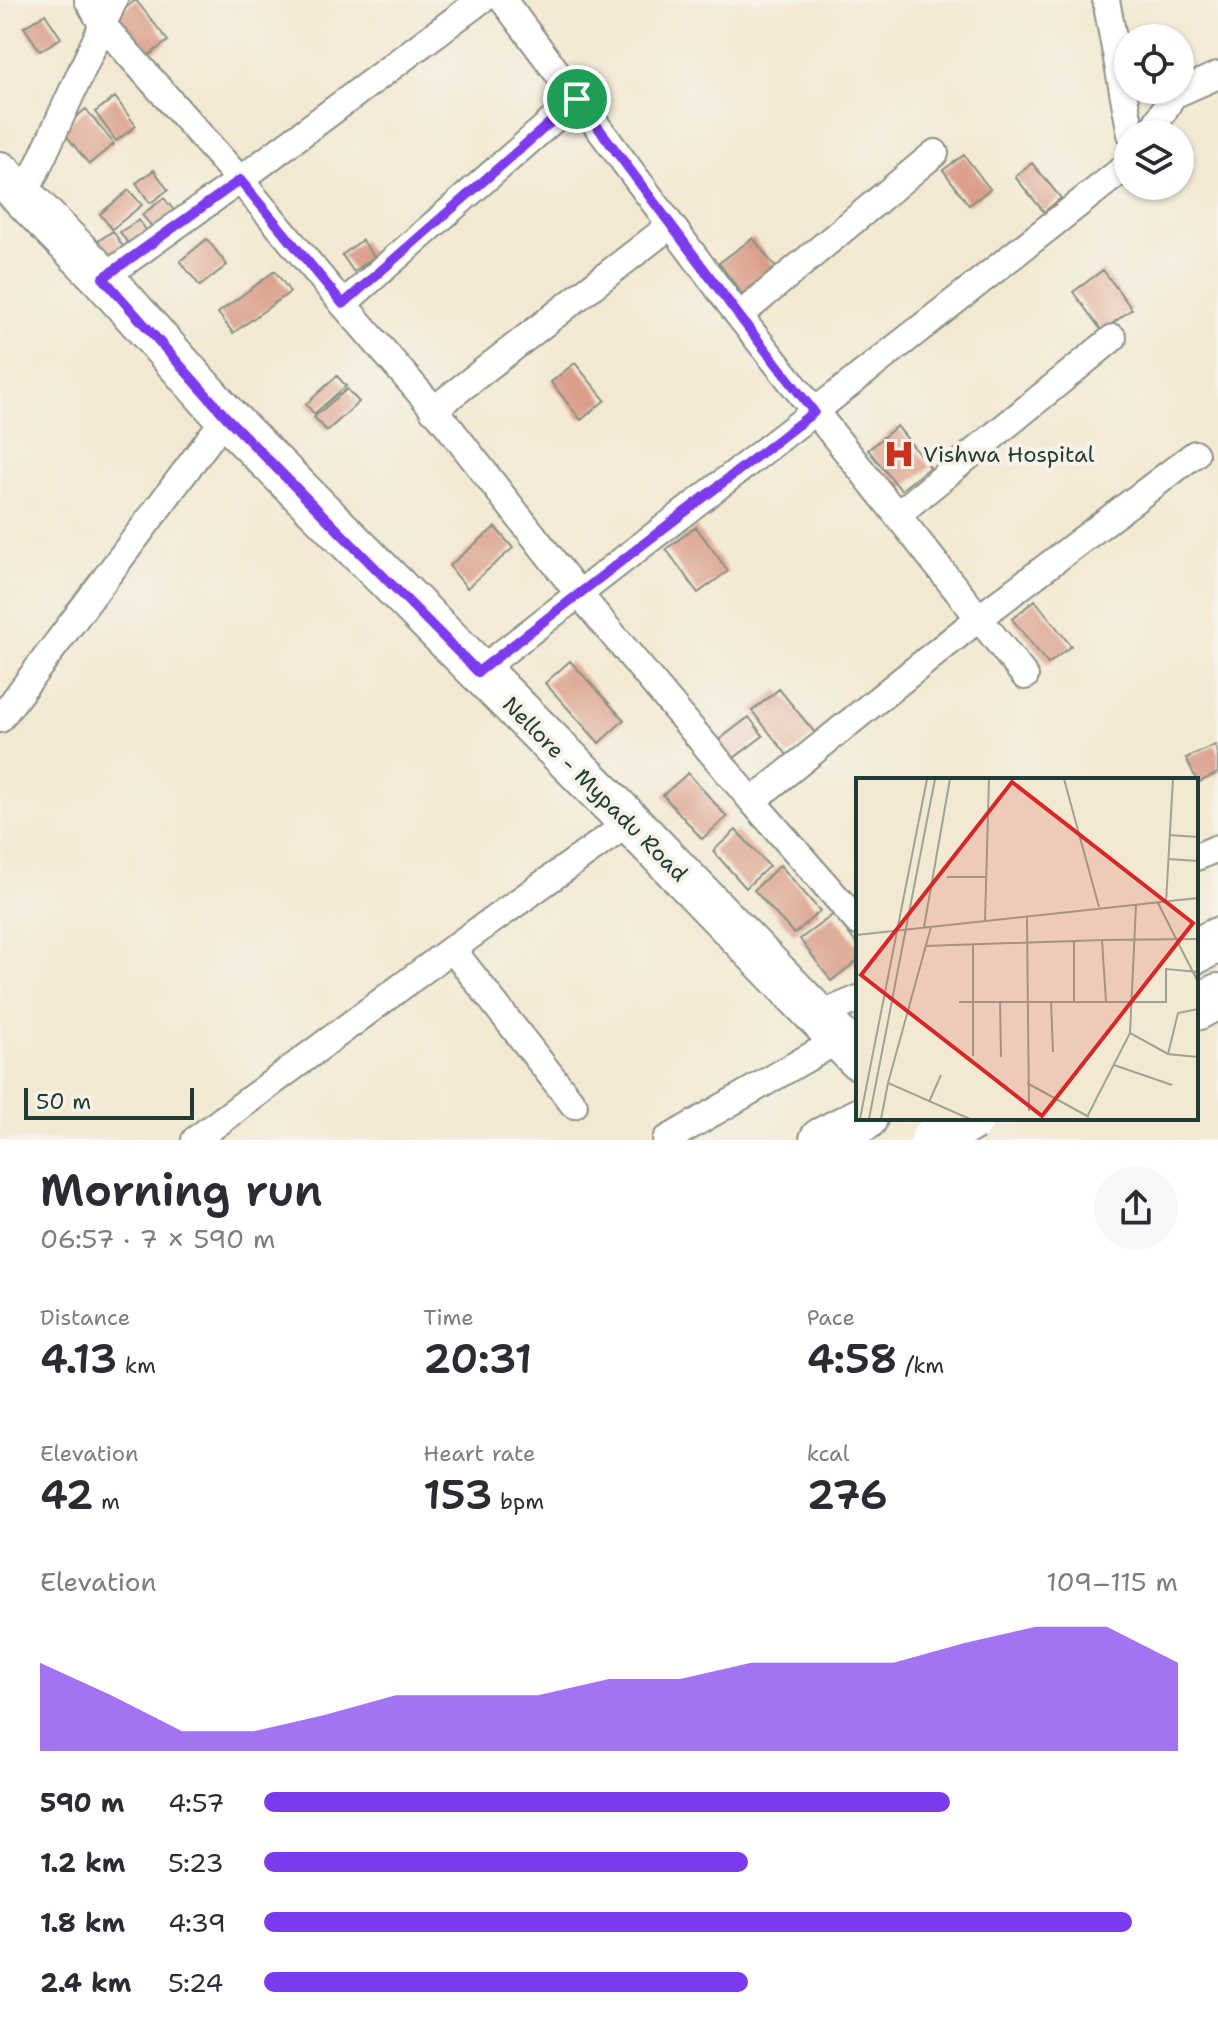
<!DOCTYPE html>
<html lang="en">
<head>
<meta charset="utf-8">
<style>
	:root { --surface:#fff; --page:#f7f7f7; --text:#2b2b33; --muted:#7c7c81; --accent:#7c3aed }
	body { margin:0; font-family:"Shantell Sans",sans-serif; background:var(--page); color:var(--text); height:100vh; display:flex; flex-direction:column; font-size:30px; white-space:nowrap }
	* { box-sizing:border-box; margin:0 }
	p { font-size:26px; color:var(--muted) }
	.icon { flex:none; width:44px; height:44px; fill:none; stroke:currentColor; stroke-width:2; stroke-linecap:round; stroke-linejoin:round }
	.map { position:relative; height:1140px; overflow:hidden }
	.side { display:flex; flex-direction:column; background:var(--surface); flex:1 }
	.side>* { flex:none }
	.controls { position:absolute; left:1114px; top:24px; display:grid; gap:16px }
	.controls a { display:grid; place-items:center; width:80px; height:80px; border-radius:50%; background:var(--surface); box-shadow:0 2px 6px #0004; font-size:40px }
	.scale { position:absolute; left:24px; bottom:20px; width:170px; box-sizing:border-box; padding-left:8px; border:4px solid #1f3d34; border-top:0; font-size:22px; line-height:28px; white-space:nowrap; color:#1f3d34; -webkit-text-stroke:6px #f7f3e8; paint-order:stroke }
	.pin { position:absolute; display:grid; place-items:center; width:68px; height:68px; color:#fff; margin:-34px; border:4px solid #fff; border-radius:50%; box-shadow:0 2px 8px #0007 }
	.round { display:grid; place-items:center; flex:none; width:84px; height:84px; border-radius:42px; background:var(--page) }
	.summary { display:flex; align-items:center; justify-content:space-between; height:136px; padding:0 40px }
	h1 { font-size:44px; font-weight:600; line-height:60px }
	.figures { display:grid; grid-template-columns:repeat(3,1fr); gap:12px; height:136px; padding:8px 40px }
	.figures div { display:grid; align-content:center }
	.figures b { font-size:40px; font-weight:600 }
	.figures small { font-size:22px; font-weight:400 }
	.figures p { font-size:22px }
	.chart { height:224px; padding:16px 40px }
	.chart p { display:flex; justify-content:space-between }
	.chart svg { width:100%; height:144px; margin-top:8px; fill:var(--accent); opacity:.7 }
	ul { padding:0 40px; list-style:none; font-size:26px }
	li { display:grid; grid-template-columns:128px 96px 1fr; align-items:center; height:60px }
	li i { height:20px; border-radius:10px; background:var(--accent) }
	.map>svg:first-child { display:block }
	.building { fill:#da9e8a }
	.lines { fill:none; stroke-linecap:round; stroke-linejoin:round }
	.street-casing { stroke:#899283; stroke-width:30 }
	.primary-casing { stroke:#899283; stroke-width:46 }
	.highway-casing { stroke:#899283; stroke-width:48 }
	.street { stroke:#fff; stroke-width:26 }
	.primary { stroke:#fff; stroke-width:42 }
	.highway { stroke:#fff; stroke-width:44 }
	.highway-bridge-casing { stroke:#899283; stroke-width:48; stroke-linecap:butt }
	.highway-bridge { stroke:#fff; stroke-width:44 }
	.route-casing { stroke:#fff; stroke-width:16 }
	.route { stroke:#7c3aed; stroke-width:10 }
	.labels { text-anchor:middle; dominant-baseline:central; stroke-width:8; stroke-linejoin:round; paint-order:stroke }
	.poi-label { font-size:22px; fill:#1f3d34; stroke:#f7f3e8; text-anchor:start }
	.street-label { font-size:22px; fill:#1f3d34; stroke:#f7f3e8 }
	.inset-road { fill:none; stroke:#9ea493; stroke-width:2 }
	.view { fill:#d62828; fill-opacity:0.15; stroke:#d62828; stroke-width:4 }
	.inset-edge { fill:none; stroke:#1f3d34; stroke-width:4 }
</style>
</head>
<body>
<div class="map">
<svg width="1218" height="1140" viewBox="0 0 1218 1140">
	<rect width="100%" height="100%" fill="#f7f3e8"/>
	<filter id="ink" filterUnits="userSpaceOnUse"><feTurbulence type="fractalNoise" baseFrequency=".0125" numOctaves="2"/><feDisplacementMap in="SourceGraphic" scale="16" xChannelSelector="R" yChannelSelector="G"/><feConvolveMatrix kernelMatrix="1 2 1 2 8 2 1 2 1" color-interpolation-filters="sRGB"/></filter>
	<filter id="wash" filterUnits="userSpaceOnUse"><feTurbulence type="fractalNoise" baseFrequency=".006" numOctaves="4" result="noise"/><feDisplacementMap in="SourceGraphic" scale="32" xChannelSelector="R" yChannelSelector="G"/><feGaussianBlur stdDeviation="1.8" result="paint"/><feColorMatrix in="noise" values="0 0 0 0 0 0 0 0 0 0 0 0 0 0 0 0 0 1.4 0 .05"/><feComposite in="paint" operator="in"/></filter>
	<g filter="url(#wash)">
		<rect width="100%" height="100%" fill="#f3e8d2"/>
		<g id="blocks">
			<path class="building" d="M136,0L168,41L132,67L101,26Z
				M45,14L61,38L40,51L24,27Z
				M115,97L136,126L116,141L95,112Z
				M86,109L114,144L89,164L61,129Z
				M964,155L990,189L969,205L943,170Z
				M1032,163L1061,198L1044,212L1015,177Z
				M154,170L168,190L150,203L136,183Z
				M129,190L142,205L112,229L100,214Z
				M164,198L180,218L159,235L142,215Z
				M139,220L153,240L135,253L120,232Z
				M113,231L131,259L110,273L92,245Z
				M753,238L776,268L742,294L719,263Z
				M207,239L227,265L200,286L180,261Z
				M362,240L374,257L354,272L342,255Z
				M1103,270L1132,309L1102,331L1073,292Z
				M275,271L290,292L233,333L218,313Z
				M575,363L605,400L581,420L551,382Z
				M337,376L346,386L314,414L306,404Z
				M347,389L359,402L327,431L314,417Z
				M897,426L930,467L901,490L868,450Z
				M495,527L513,548L467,588L449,566Z
				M696,527L728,571L698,593L666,549Z
				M1035,600L1071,646L1048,664L1012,619Z
				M570,661L624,720L599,743L545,683Z
				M779,689L816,734L788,756L752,711Z
				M749,717L763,736L730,761L716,742Z
				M1215,745L1218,753V773L1198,783L1186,758Z
				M688,773L727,817L702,839L663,795Z
				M736,830L769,866L746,888L713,851Z
				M780,865L820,911L794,934L754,890Z
				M834,914L858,946V960L831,981L800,939Z"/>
		</g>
	</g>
	<g filter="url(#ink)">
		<use href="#blocks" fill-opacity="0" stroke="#899283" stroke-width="2"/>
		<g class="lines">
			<g class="street-casing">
				<path id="street" d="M88,0L102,24L240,180L343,304
					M503,0L739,316L1025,676
					M1106,0L1131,134
					M577,99L343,304L445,422L579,594L752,801L858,922
					M1150,134L1173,95L1218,75
					M24,197L114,0
					M103,278L240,180L481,0
					M739,316L935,153
					M433,410L671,225
					M897,515L1113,338
					M478,672L814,412L1128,165
					M0,719L226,417
					M752,801L979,618L1195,454
					M1196,857L1218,848
					M452,949L574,1105
					M817,1016L858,999
					M195,1140L452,949L630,822
					M666,1140L840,1039"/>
			</g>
			<g class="primary-casing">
				<path id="primary" d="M0,173L103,278L226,417L630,822L858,1058"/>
			</g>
			<g class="highway-casing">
				<path id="highway" d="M1196,951L1218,940
					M1196,1008L1218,996
					M822,1140L865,1118"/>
			</g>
			<use href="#street" class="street"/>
			<use href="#primary" class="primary"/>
			<use href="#highway" class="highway"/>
			<g class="highway-bridge-casing">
				<path id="highway-bridge" d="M933,1140L972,1118"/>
			</g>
			<use href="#highway-bridge" class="highway-bridge"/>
		</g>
	</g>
	<g class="lines" filter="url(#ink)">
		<g class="route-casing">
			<path id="route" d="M577,99L739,316L814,412L478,672L226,417L103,278L240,180L343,304Z"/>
		</g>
		<use href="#route" class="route"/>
	</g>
	<defs>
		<g id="hospital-bare" transform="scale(2.4)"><path d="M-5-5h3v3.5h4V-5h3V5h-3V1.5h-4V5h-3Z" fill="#c8321e" stroke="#f7f3e8" stroke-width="2.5" paint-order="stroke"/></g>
	</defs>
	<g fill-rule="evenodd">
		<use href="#hospital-bare" x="899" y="454"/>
	</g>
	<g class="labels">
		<g class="poi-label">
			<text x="923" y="454">Vishwa Hospital</text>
		</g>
		<g class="street-label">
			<text transform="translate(595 789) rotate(45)">Nellore - Mypadu Road</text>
		</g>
	</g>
	<g transform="translate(856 778)">
		<rect width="342" height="342" fill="#f3e8d2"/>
		<path class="inset-road" d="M208,1L243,129M313,57L342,59M312,81L342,83M91,99H130M310,124L317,1M302,125L342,204M280,127L274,255L312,276M171,138L173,333M129,143L133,1M68,149L94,1M75,149L32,305L114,341M0,157L342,120M246,162L342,161M117,165V278M69,168L246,162L250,224M144,223L145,279M195,223L197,274M218,223V163M103,224H310V191L342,194M342,231L322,235L312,276L342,279M258,287L316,307M171,305L233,339M73,324L85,297M232,337L274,255M4,341L71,1M13,341L79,1M25,341L32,305"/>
		<path class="view" d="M156,4L337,145L186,338L5,197Z"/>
		<rect width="342" height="342" class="inset-edge"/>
	</g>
</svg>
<div class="controls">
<a><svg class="icon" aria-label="locate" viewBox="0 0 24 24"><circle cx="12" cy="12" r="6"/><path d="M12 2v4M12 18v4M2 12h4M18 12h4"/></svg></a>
<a><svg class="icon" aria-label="layers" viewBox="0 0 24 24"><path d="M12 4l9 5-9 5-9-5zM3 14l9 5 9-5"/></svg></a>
</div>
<div class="scale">50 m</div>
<div class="pin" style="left:577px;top:99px;background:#1e9e55"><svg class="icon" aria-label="arrive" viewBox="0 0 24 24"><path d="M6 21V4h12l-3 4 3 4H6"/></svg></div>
</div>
<section class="side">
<div class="summary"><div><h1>Morning run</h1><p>06:57 · 7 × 590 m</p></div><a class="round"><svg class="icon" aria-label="share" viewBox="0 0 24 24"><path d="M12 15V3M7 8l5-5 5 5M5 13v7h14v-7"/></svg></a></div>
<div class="figures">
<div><p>Distance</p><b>4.13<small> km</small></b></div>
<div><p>Time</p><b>20:31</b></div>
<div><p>Pace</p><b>4:58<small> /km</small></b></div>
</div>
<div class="figures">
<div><p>Elevation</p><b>42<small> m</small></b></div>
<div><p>Heart rate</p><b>153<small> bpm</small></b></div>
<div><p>kcal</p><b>276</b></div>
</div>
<div class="chart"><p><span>Elevation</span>109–115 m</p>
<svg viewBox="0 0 160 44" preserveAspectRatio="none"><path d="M0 44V17L10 27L20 38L30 38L40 33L50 27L60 27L70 27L80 22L90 22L100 17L110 17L120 17L130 11L140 6L150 6L160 17V44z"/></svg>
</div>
<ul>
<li><b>590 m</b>4:57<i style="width:75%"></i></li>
<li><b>1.2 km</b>5:23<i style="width:53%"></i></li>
<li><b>1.8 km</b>4:39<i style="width:95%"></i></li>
<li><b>2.4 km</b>5:24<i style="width:53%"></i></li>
</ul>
</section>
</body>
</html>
